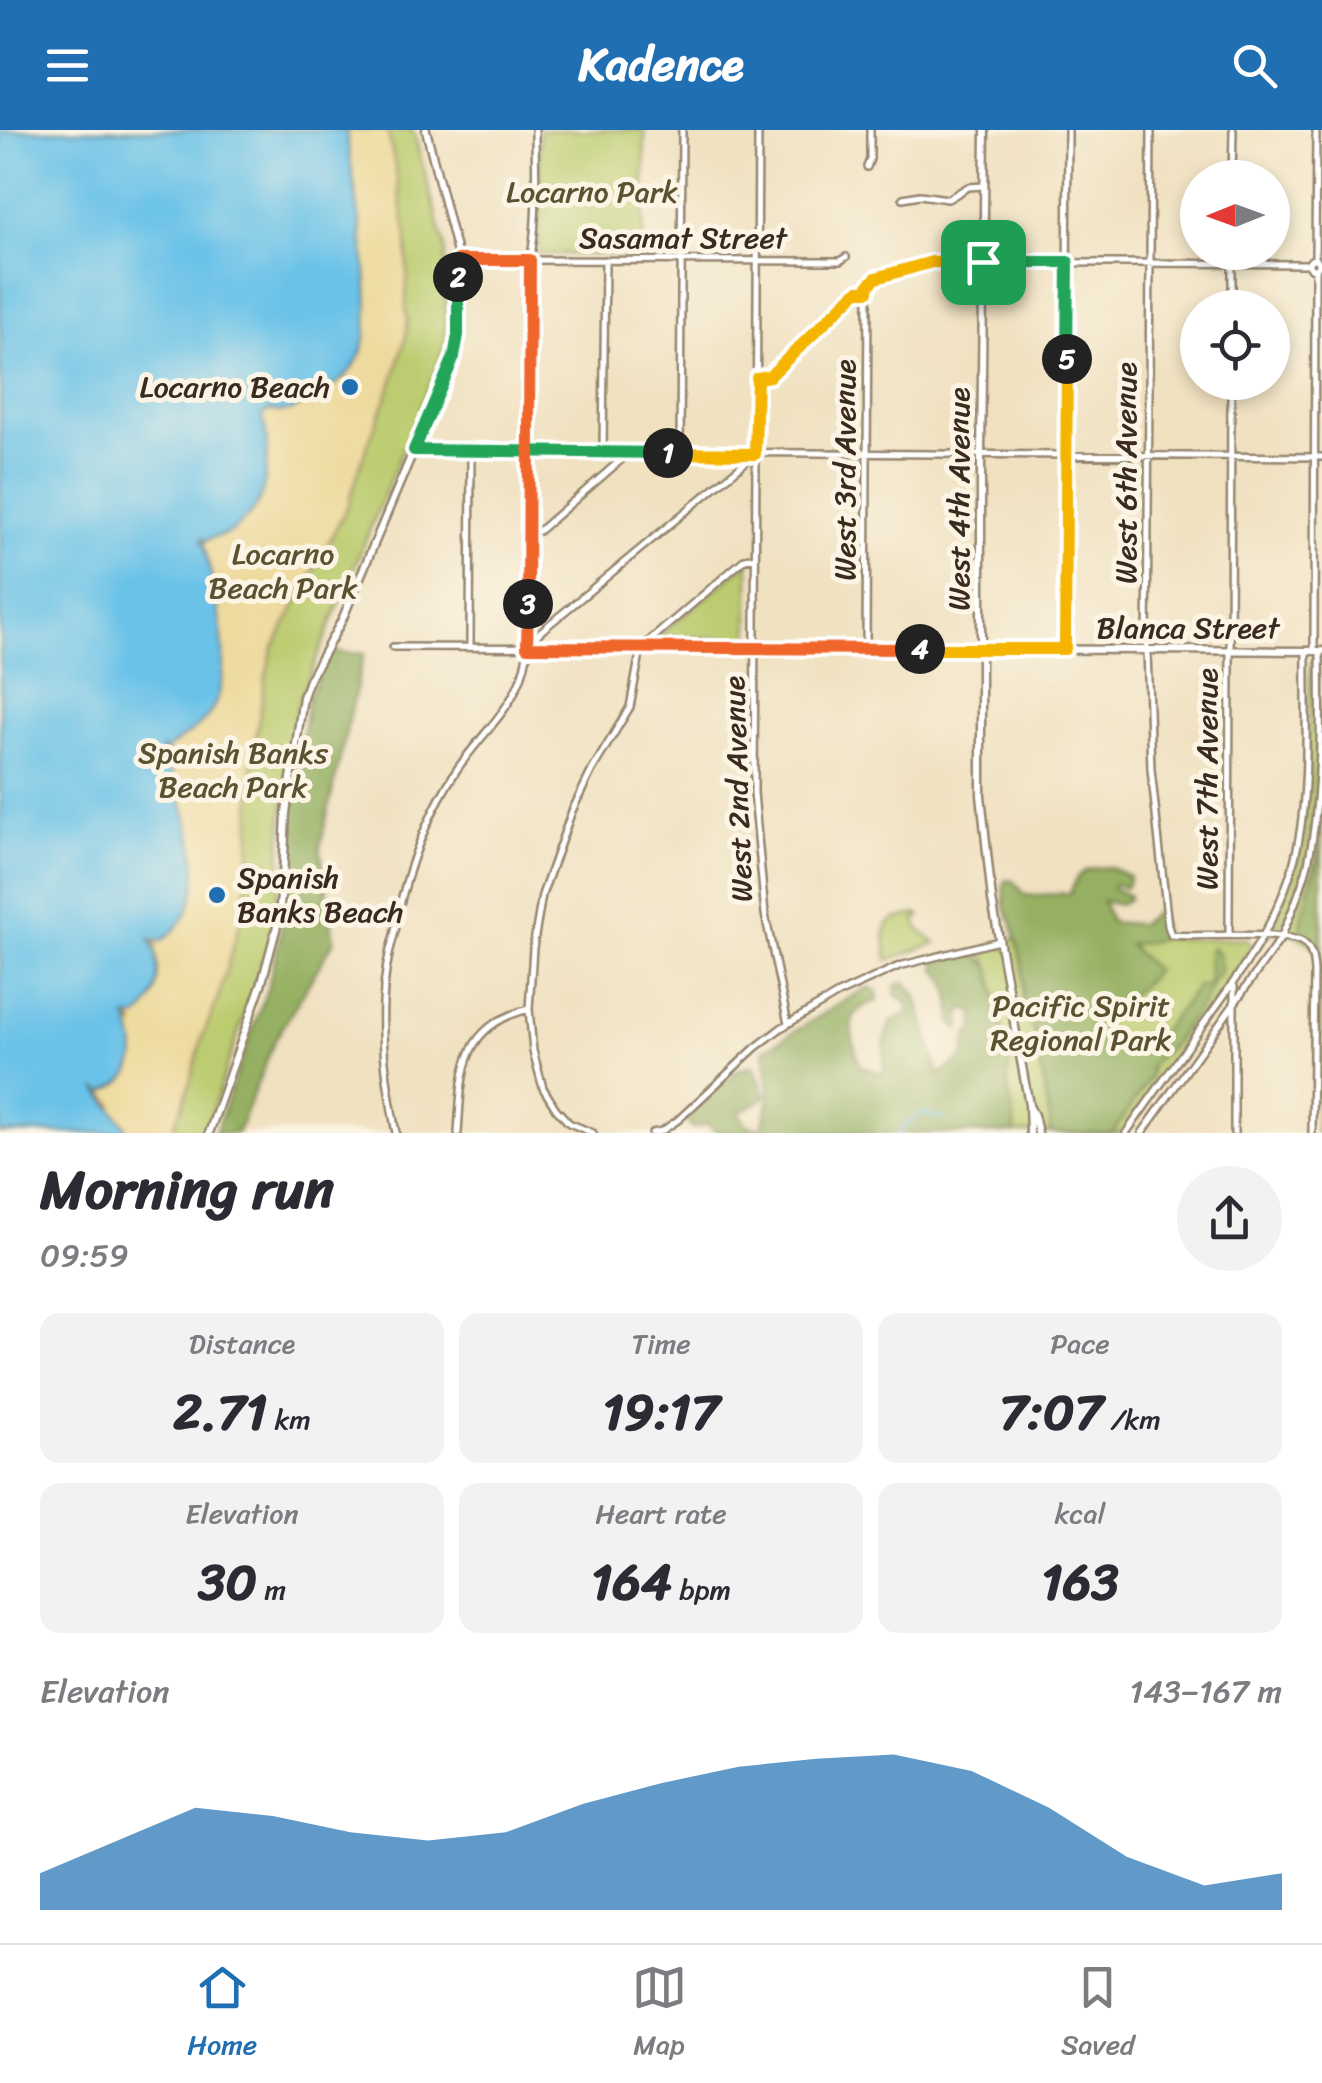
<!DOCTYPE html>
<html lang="en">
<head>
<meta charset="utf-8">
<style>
	:root { --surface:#fff; --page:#f2f2f3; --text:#2b2b33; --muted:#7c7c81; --line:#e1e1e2; --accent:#1f6fb2 }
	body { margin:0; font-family:Sriracha,sans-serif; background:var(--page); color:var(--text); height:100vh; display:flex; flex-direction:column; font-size:38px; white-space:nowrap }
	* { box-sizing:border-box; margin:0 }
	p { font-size:32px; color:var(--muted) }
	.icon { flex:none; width:55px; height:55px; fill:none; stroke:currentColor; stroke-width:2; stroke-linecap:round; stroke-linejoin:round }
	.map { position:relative; height:1003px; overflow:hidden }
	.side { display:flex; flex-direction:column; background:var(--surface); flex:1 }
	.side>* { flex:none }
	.needle { width:65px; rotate:269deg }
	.controls { position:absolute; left:1180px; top:30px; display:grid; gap:20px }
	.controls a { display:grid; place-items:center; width:110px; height:110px; border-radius:50%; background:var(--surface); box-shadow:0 5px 15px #0003; font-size:50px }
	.pin { position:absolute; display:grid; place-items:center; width:85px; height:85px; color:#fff; margin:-42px; border-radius:20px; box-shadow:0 5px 15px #0006 }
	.km { position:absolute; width:50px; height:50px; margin:-25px; border-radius:50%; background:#222; color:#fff; font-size:28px; line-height:50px; text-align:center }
	.round { display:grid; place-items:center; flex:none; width:105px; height:105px; border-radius:52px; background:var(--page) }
	.headline { display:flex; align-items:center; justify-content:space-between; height:170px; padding:0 40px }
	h1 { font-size:55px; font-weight:700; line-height:75px }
	.figures { display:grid; grid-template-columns:repeat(3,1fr); gap:15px; height:170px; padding:10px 40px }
	.figures div { display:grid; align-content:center; border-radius:20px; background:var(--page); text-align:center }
	.figures b { font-size:50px; font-weight:700 }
	.figures small { font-size:28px; font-weight:400 }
	.figures p { font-size:28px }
	.chart { height:280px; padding:20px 40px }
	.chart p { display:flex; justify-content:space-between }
	.chart svg { width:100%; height:180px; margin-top:10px; fill:var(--accent); opacity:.7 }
	header { display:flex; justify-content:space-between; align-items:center; height:130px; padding:0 40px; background:var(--accent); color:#fff; font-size:45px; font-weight:700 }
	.tab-bar { display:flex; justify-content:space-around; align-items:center; height:140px; border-top:2px solid var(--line); background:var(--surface); font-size:28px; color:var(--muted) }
	.tab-bar a { display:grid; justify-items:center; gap:5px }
	.tab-bar .on { color:var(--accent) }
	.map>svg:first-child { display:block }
	.green { fill:#bccc6f; stroke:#7c7b46; stroke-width:2.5 }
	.forest { fill:#95b062; stroke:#686d40; stroke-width:2.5 }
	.sand { fill:#eeda9e; stroke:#94825e; stroke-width:2.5 }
	.water { fill:#6bc2e8; stroke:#537683; stroke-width:2.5 }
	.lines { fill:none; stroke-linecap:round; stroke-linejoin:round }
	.stream { stroke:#6bc2e8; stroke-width:2.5 }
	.minor-casing { stroke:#968670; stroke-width:10 }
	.tertiary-casing { stroke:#968670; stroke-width:11 }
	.secondary-casing { stroke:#968670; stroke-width:11 }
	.minor { stroke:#fff; stroke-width:5 }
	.tertiary { stroke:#fff; stroke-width:6 }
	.secondary { stroke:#fff; stroke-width:6 }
	.split-1-casing { stroke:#fff; stroke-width:20 }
	.split-2-casing { stroke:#fff; stroke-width:20 }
	.split-3-casing { stroke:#fff; stroke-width:20 }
	.split-4-casing { stroke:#fff; stroke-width:20 }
	.split-5-casing { stroke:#fff; stroke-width:20 }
	.split-6-casing { stroke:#fff; stroke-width:20 }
	.split-1 { stroke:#f5b400; stroke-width:12 }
	.split-2 { stroke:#22a559; stroke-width:12 }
	.split-3 { stroke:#f0652b; stroke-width:12 }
	.split-4 { stroke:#f0652b; stroke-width:12 }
	.split-5 { stroke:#f5b400; stroke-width:12 }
	.split-6 { stroke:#22a559; stroke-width:12 }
	.poi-dot { fill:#1f6fb2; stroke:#fcf5e5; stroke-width:4 }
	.labels { text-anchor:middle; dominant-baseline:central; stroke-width:10; stroke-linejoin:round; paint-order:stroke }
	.park-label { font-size:30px; fill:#5b5232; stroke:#fcf5e5 }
	.street-label { font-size:30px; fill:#3b2a1e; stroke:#fcf5e5 }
	.poi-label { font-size:30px; fill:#3b2a1e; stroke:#fcf5e5; text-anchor:end }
</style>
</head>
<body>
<header><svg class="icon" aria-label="menu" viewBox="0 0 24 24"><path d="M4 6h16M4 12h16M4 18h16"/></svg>Kadence<svg class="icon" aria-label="search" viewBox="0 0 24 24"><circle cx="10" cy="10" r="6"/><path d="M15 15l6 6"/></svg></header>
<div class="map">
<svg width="1322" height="1003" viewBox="0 0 1322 1003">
	<rect width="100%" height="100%" fill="#fcf5e5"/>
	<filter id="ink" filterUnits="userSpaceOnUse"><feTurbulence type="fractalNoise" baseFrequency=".01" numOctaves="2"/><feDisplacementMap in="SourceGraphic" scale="20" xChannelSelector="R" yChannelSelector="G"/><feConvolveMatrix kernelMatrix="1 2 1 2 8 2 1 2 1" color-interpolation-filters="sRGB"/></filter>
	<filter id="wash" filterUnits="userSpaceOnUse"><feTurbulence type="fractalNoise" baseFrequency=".0048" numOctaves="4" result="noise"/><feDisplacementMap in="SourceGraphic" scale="40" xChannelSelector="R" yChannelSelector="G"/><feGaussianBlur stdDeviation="2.25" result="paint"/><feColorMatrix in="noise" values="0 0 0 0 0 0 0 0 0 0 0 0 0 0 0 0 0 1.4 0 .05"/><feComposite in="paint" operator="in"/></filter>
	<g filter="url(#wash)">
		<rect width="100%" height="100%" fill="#f0e1c1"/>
		<path class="green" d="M346,0H413L445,118L446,215L299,571L294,589L283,680L278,775L269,811L205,1003H143L196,695L170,627L224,575L272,361Z
			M540,0H645L643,125L539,124Z
			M749,432V508L657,507Z
			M1314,531L1317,545C1316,623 1322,704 1290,777C1285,787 1282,797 1275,804L1272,803L1273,794C1290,758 1302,721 1306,681C1312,632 1306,581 1311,532Z
			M1322,691V714L1300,797L1316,815L1322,816V1003H1316L1317,825C1312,810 1301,808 1288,802L1314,735Z
			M919,784L920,787L915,789L919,800L936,813L888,830C882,794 882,789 919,784Z
			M1012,809H1247L1253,817L1122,1003H787L1006,940L985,819Z"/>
		<path class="forest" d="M330,522L364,524L320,716L334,811L275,910L237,1003H215L268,857L286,777L291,691L308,568Z
			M1322,714V816L1316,815L1300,797Z
			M1108,737L1129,746L1128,754L1125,758L1114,754L1112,759L1128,765L1129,768C1119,778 1114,774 1103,771L1110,792L1140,794L1154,783L1162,794L1159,810L1129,815L1155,840C1139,864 1110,876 1092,899L1139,921L1151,914L1198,856H1209V822L1212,817L1218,823L1221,835L1219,845L1213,850L1207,867L1174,913L1151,935L1150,948L1113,1003H1050V991L1036,908L1023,872V835L1012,792L1005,777L1004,754L1007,750L1014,751L1025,765C1040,766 1054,763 1070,763C1079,740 1083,739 1108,737Z
			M975,822L991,838L1009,938C1003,957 1016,980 1015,1003H718L707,994L692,998L686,988L738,940L754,936L766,967L738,983L747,995L761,999L770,969L764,920L868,857L877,861L878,871C839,879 853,909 860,936L883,944L885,907L892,891L909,882L906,872L895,864L897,855L906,852L916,864L939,945L964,927L968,905L975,899L974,883L966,879L960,882L961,896L958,900L951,892C952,872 952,853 936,840V832L942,827Z"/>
		<path class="sand" d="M332,0H387C396,33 400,68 406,102C410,126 406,156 406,181L408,188L406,206L393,251L364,324L348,375L272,521L265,550L252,633L250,731L244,778L218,869L203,905L187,963L171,1003H120L101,965L109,975H113L103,962L117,953L128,891L134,896L135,894L130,888L135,886L152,814L158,817L152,810L160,621L167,628L171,629L160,612L198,416L223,400L260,285Z"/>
		<path class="water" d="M0,0H346C352,54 383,185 358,229C349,246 334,256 319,265C302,275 289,287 270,280L262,285C270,308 269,357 255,378C250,385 240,394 233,400C224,407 214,405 205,411L203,408L201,410L204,414C214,462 240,546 207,587C196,602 177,609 166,621L161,618C183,674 227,767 161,811L150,809C163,833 161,871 136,888L127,887C140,920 140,948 103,962L97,958L125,996L128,1003H0Z"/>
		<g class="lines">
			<path class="stream" d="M898,1003L921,983L943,989"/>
		</g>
	</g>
	<g filter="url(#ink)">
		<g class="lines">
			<g class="minor-casing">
				<path id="minor" d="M758,0L754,663L765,784L788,894
					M1151,0L1147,520L1151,639L1168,796L1171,805C1198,808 1286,800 1304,813C1313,821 1313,831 1314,842L1312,1003
					M867,37L870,29V0
					M1232,48L1233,0
					M903,68L920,65L948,69L968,57L984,56
					M1315,128L1316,0
					M1309 134a5 5 0 1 1 10 0a5 5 0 1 1-10 0Z
					M458,130L840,131L846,127
					M1232,178V122
					M757,248L770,246L854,164L858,161H869
					M415,320L1322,327
					M603,322L605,130
					M680,323L682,0
					M528,403L539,401L629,323
					M529,515L540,502L754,325
					M393,517L980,519
					M470,517L471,322
					M866,519L868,164L872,150L933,132L1309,134
					M1065,519L1068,0
					M1314,521L1315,139
					M1229,804L1231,252
					M396,1003C388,960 381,917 383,873C384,850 387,828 394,805C398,790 399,775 404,760C415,718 433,677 456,641C484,599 519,576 527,525L529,136C539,92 535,44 535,0
					M458,1003C462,943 460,896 529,879
					M593,1003L569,993L556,979L543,958L533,921L529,879L533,818L542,765L572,681L592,640L630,577L641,518L745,429L755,427
					M652,1003L662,1001L678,990L755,918L781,898L838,864L899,836L999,811
					M1126,1003C1151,967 1177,932 1202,896C1243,840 1285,783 1298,714C1310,651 1305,585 1306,521
					M1142,1003L1281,808C1291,783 1302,759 1308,734C1322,666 1321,591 1320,521
					M1234,1003V856"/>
			</g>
			<g class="tertiary-casing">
				<path id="tertiary" d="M209,1003L262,852L278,792L283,749L286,683L303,567L309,550L342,490L456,220L458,195L457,123L426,0"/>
			</g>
			<g class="secondary-casing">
				<path id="secondary" d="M985,0L981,325V665L992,770L1029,975L1030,1003
					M980,519L1322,521
					M1029,976L1034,985L1038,1003"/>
			</g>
			<use href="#minor" class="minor"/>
			<use href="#tertiary" class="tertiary"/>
			<use href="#secondary" class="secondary"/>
		</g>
	</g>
	<g class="lines" filter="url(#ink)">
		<g class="split-1-casing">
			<path id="split-1" d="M668,323L755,324L757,248L770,246L854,164L858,161H868L869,155L876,148L932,132H983"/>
		</g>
		<g class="split-2-casing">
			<path id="split-2" d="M458,147V205L454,227L414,320L668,323"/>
		</g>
		<g class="split-3-casing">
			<path id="split-3" d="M458,147V130H530L528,474"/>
		</g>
		<g class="split-4-casing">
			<path id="split-4" d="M528,474L527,517L920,519"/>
		</g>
		<g class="split-5-casing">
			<path id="split-5" d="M920,519H1065L1067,229"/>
		</g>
		<g class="split-6-casing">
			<path id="split-6" d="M983,132H1068L1067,229"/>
		</g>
		<use href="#split-1" class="split-1"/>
		<use href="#split-2" class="split-2"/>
		<use href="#split-3" class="split-3"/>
		<use href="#split-4" class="split-4"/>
		<use href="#split-5" class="split-5"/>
		<use href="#split-6" class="split-6"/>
	</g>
	<g class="poi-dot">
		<circle cx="350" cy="257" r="10"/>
		<circle cx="217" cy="765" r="10"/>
	</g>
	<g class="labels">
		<g class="park-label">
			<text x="592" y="62">Locarno Park</text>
			<text x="283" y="424">Locarno<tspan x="283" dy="34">Beach Park</tspan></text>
			<text x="233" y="623">Spanish Banks<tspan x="233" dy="34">Beach Park</tspan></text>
			<text x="1081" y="876">Pacific Spirit<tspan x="1081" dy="34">Regional Park</tspan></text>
		</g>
		<g class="street-label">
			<text x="683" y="108">Sasamat Street</text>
			<text transform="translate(845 340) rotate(-90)">West 3rd Avenue</text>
			<text transform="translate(1126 343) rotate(-90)">West 6th Avenue</text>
			<text transform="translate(959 369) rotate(-90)">West 4th Avenue</text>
			<text x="1188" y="498">Blanca Street</text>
			<text transform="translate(1207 649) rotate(-90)">West 7th Avenue</text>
			<text transform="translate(738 659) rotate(-92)">West 2nd Avenue</text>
		</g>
		<g class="poi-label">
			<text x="330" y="257">Locarno Beach</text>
			<text x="237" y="748" text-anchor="start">Spanish<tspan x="237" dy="34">Banks Beach</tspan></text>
		</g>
	</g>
</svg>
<div class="controls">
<a><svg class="needle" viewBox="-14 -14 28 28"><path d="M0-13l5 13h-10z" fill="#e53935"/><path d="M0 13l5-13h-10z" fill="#7c7c81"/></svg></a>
<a><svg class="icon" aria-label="locate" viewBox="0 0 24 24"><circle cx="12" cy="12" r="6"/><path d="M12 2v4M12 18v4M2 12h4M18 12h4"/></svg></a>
</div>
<div class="pin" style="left:983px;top:132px;background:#1e9e55"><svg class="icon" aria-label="arrive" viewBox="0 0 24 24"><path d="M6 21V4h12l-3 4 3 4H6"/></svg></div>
<b class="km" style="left:668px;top:323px">1</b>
<b class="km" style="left:458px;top:147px">2</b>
<b class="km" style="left:528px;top:474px">3</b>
<b class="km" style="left:920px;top:519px">4</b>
<b class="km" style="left:1067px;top:229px">5</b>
</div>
<section class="side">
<div class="headline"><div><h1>Morning run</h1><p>09:59</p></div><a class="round"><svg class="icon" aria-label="share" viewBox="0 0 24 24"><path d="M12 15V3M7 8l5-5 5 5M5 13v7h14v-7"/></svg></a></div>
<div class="figures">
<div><p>Distance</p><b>2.71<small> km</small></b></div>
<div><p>Time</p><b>19:17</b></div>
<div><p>Pace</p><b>7:07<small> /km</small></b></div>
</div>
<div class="figures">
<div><p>Elevation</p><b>30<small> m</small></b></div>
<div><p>Heart rate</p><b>164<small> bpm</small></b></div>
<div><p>kcal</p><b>163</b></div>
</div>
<div class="chart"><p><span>Elevation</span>143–167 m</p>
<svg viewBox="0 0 160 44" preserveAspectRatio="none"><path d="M0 44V35L10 27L20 19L30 21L40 25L50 27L60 25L70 18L80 13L90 9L100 7L110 6L120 10L130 19L140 31L150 38L160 35V44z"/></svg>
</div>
</section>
<nav class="tab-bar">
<a class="on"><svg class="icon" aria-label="home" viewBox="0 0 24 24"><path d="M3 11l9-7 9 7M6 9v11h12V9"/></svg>Home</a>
<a><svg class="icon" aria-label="map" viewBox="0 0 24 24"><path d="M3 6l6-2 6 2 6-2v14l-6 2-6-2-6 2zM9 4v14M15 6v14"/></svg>Map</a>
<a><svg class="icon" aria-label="saved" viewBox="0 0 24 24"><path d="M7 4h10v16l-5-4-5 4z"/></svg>Saved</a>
</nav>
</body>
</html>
